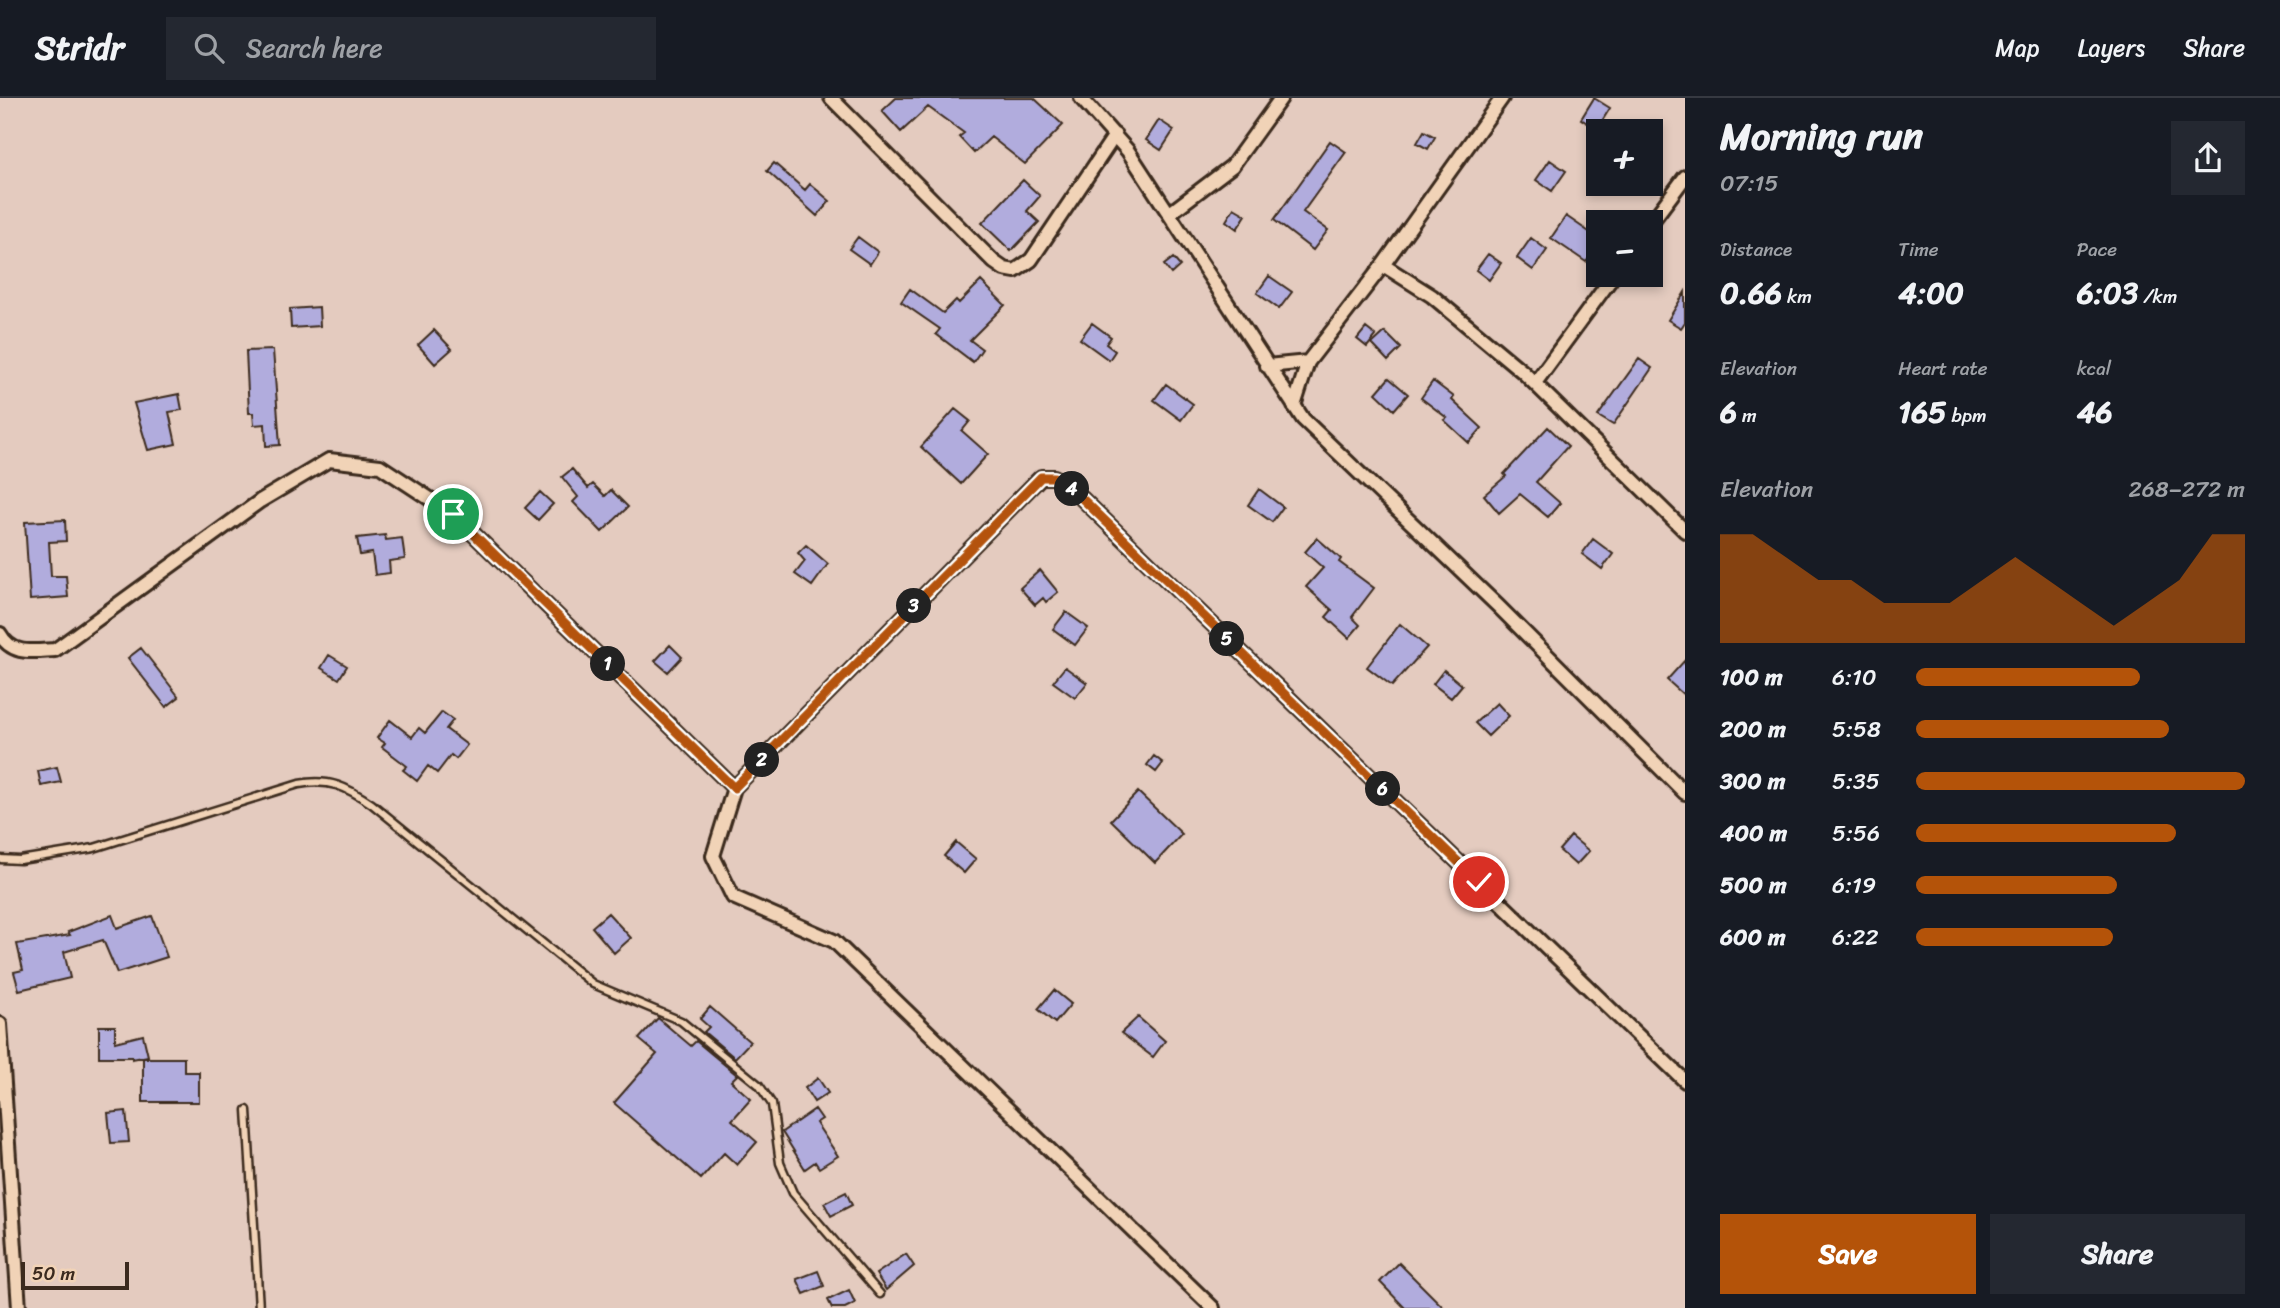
<!DOCTYPE html>
<html lang="en">
<head>
<meta charset="utf-8">
<style>
	:root { --surface:#171b24; --page:#242831; --text:#f1f3f6; --muted:#9ea1a6; --line:#363941; --accent:#b45309 }
	body { margin:0; font-family:Sriracha,sans-serif; background:var(--page); color:var(--text); height:100vh; display:flex; flex-direction:column; font-size:26px; white-space:nowrap }
	* { box-sizing:border-box; margin:0 }
	p { font-size:23px; color:var(--muted) }
	.icon { flex:none; width:38px; height:38px; fill:none; stroke:currentColor; stroke-width:2; stroke-linecap:round; stroke-linejoin:round }
	.map { position:relative; flex:1; overflow:hidden }
	.side { display:flex; flex-direction:column; background:var(--surface); width:595px }
	.side>* { flex:none }
	.fabs { position:absolute; left:1586px; top:21px; display:grid; gap:14px }
	.fabs a { display:grid; place-items:center; width:77px; height:77px; border-radius:0px; background:var(--surface); box-shadow:0 4px 10px #0003; font-size:35px }
	.scale { position:absolute; left:21px; bottom:18px; width:108px; box-sizing:border-box; padding-left:7px; border:4px solid #3b2a1e; border-top:0; font-size:19px; line-height:24px; white-space:nowrap; color:#3b2a1e; -webkit-text-stroke:5px #f1d3b7; paint-order:stroke }
	.pin { position:absolute; display:grid; place-items:center; width:60px; height:60px; color:#fff; margin:-30px; border:4px solid #fff; border-radius:50%; box-shadow:0 2px 7px #0007 }
	.km { position:absolute; width:35px; height:35px; margin:-18px; border-radius:50%; background:#222; color:#fff; font-size:19px; line-height:35px; text-align:center }
	.round { display:grid; place-items:center; flex:none; width:74px; height:74px; border-radius:0px; background:var(--page) }
	.headline { display:flex; align-items:center; justify-content:space-between; height:119px; padding:0 35px }
	h1 { font-size:38px; font-weight:700; line-height:52px }
	.figures { display:grid; grid-template-columns:repeat(3,1fr); gap:10px; height:119px; padding:7px 35px }
	.figures div { display:grid; align-content:center }
	.figures b { font-size:30px; font-weight:700 }
	.figures small { font-size:19px; font-weight:400 }
	.figures p { font-size:19px }
	.chart { height:196px; padding:14px 35px }
	.chart p { display:flex; justify-content:space-between }
	.chart svg { width:100%; height:126px; margin-top:7px; fill:var(--accent); opacity:.7 }
	.primary-button { display:flex; gap:14px; margin-top:auto; padding:14px 35px }
	.primary-button a { flex:1; height:80px; border-radius:0px; background:var(--accent); color:#fff; font-size:28px; font-weight:700; line-height:80px; text-align:center }
	.primary-button a+a { background:var(--page); color:var(--text) }
	ul { padding:0 35px; list-style:none; font-size:23px }
	li { display:grid; grid-template-columns:112px 84px 1fr; align-items:center; height:52px }
	li i { height:18px; border-radius:9px; background:var(--accent) }
	header { display:flex; align-items:center; gap:42px; box-sizing:border-box; height:98px; padding:0 35px; background:var(--surface); border-bottom:2px solid var(--line) }
	header strong { font-size:33px }
	nav { display:flex; gap:38px; margin-inline-start:auto; font-size:24px }
	.search { width:490px; height:63px; background:var(--page); display:flex; align-items:center; gap:18px; box-sizing:border-box; padding:0 24px; border-radius:0px; color:var(--muted); font-size:26px }
	main { display:flex; flex:1; min-height:0 }
	.map>svg:first-child { display:block }
	.building { fill:#b1acdd; stroke:#3b2a1e; stroke-width:2 }
	.lines { fill:none; stroke-linecap:round; stroke-linejoin:round }
	.service-casing { stroke:#3b2a1e; stroke-width:11 }
	.minor-casing { stroke:#3b2a1e; stroke-width:18 }
	.service { stroke:#f1d3b7; stroke-width:6 }
	.minor { stroke:#f1d3b7; stroke-width:12 }
	.route-casing { stroke:#fff; stroke-width:14 }
	.route { stroke:#b45309; stroke-width:9 }
</style>
</head>
<body>
<header>
<strong>Stridr</strong>
<div class="search"><svg class="icon" aria-label="search" viewBox="0 0 24 24"><circle cx="10" cy="10" r="6"/><path d="M15 15l6 6"/></svg>Search here</div>
<nav><a>Map</a><a>Layers</a><a>Share</a></nav>
</header>
<main>
<div class="map">
<svg width="1685" height="1210" viewBox="0 0 1685 1210">
	<rect width="100%" height="100%" fill="#e4cbbf"/>
	<filter id="ink" filterUnits="userSpaceOnUse"><feTurbulence type="fractalNoise" baseFrequency=".0143" numOctaves="2"/><feDisplacementMap in="SourceGraphic" scale="14" xChannelSelector="R" yChannelSelector="G"/><feConvolveMatrix kernelMatrix="1 2 1 2 8 2 1 2 1" color-interpolation-filters="sRGB"/></filter>
	<g filter="url(#ink)">
		<path class="building" d="M896,0H1034L1063,27L1025,66L991,39L974,55L959,39L964,35L928,9L901,34L882,13Z
			M1594,0L1610,10L1597,31L1581,21Z
			M1159,22L1174,32L1161,52L1146,42Z
			M1424,33L1435,39L1428,51L1417,45Z
			M1330,43L1346,54L1303,114L1328,132L1313,152L1274,122Z
			M1550,62L1566,73L1552,93L1536,82Z
			M774,65L805,92L810,86L830,103L817,118L767,73Z
			M1023,82L1040,98L1027,113L1039,124L1011,153L982,125Z
			M1234,110L1246,117L1237,131L1226,123Z
			M1566,118L1598,140V148L1586,164L1551,140Z
			M858,139L878,154L870,166L849,151Z
			M1531,140L1547,152L1533,172L1517,160Z
			M1488,156L1501,165L1489,182L1476,172Z
			M1173,160L1180,168L1171,176L1164,167Z
			M1269,178L1292,194L1279,211L1257,195Z
			M981,183L1005,207L970,242L982,251L973,264L936,236L940,231L901,204L910,191L943,215L956,202L959,205Z
			M1685,194V224L1681,230L1668,222Z
			M319,209L320,228L291,230L290,211Z
			M1092,225L1111,239L1106,246L1115,253L1109,262L1080,241Z
			M1366,230L1376,238L1367,249L1357,241Z
			M434,232L452,251L435,266L418,247Z
			M1385,234L1401,250L1388,263L1372,246Z
			M273,252L280,347L266,348L265,326L254,327L253,315H249L246,253Z
			M1639,261L1652,270L1613,327L1598,318Z
			M1389,280L1408,296L1394,312L1376,295Z
			M1433,283L1454,299L1452,302L1482,330L1469,345L1444,322L1447,320L1421,300Z
			M1166,286L1193,306L1181,322L1154,302Z
			M179,296L182,312L169,314L176,346L148,352L134,305Z
			M955,311L970,323L962,333L988,356L961,386L921,349Z
			M1548,329L1568,348L1536,384L1560,405L1548,419L1520,396L1499,415L1484,397L1506,378L1504,376Z
			M572,371L588,390L593,386L605,398L611,392L628,409L602,434L573,404L578,399L562,379Z
			M1259,391L1283,409L1272,424L1248,407Z
			M540,394L553,406L538,422L525,410Z
			M65,422L66,443L49,444L51,478H66L68,499L30,502L25,424Z
			M385,437L386,442L402,440L405,461L389,463L390,475L375,477L372,455L360,457L357,440Z
			M1317,440L1341,461L1339,464L1374,490L1352,519L1360,527L1349,540L1326,519L1332,512L1306,489L1323,470L1305,454Z
			M1593,441L1613,456L1602,471L1582,456Z
			M806,447L828,466L812,488L795,476L805,463L798,455Z
			M1040,472L1058,494L1046,504L1043,500L1035,507L1020,490Z
			M1066,514L1088,530L1075,547L1053,531Z
			M1400,526L1427,549L1392,588L1367,569Z
			M670,547L682,559L668,574L655,563Z
			M141,550L179,599L166,609L128,560Z
			M329,557L347,568L339,581L321,570Z
			M1685,562V598L1667,582Z
			M1065,569L1087,585L1075,600L1053,584Z
			M1444,572L1462,587L1451,600L1433,586Z
			M1497,605L1509,618L1488,638L1475,625Z
			M442,614L453,622L446,631L467,647L456,661L451,657L437,675L428,668L417,683L403,672L407,668L382,649L385,645L377,640L390,622L412,639L419,630L425,635Z
			M1154,658L1163,665L1156,674L1147,667Z
			M57,669L61,684L41,688L38,673Z
			M1138,694L1182,736L1155,765L1111,722Z
			M1571,738L1589,753L1576,767L1559,752Z
			M956,744L976,761L964,775L944,758Z
			M608,815L631,840L614,855L592,829Z
			M112,817L117,830L152,818L167,859L117,875L103,842L64,854L70,880L19,892L14,874L23,872L17,846L70,837L68,834Z
			M1054,892L1071,906L1055,925L1038,911Z
			M710,909L750,944L735,960L704,934L709,929L700,921Z
			M1138,919L1165,943L1153,959L1121,935Z
			M658,920L691,948L696,943L737,977L731,983L751,1001L732,1022L757,1044L737,1067L724,1055L701,1081L614,1005L657,956L639,941Z
			M99,928H115V944L143,937L148,958L132,961V959H99Z
			M143,960H184V974H199V1004H143Z
			M818,980L828,995L814,1004L805,990Z
			M815,1011L822,1021L816,1025L838,1058L819,1070L815,1064L805,1071L782,1034Z
			M126,1013L129,1044L111,1045L108,1015Z
			M846,1094L852,1107L831,1118L824,1105Z
			M906,1156L914,1168L886,1192L876,1176Z
			M1399,1165L1444,1210H1405L1380,1184Z
			M818,1173L824,1188L804,1196L797,1181Z
			M849,1192L855,1205L845,1210H832L828,1202Z"/>
		<g class="lines">
			<g class="service-casing">
				<path id="service" d="M0,761L20,762L94,750L299,686C329,680 347,689 372,706L593,886L681,923L759,987L772,1006L780,1065L793,1095L880,1196
					M247,1012L259,1210"/>
			</g>
			<g class="minor-casing">
				<path id="minor" d="M831,0L994,164L1004,171L1015,173L1031,162L1115,37
					M1081,0L1128,53L1303,321L1498,508L1685,695
					M1170,115L1232,68L1281,0
					M1650,126L1685,79
					M1383,167L1432,198L1523,274L1685,433
					M1267,268L1308,264L1383,167L1502,0
					M1535,285L1614,177
					M1294,308L1308,264
					M0,536C12,558 33,553 55,552L260,403L329,362L380,368L453,416L734,690L713,758L733,799L834,843L1213,1210
					M734,690L1041,379H1054L1067,386L1685,983
					M0,926L19,1210"/>
			</g>
			<use href="#service" class="service"/>
			<use href="#minor" class="minor"/>
		</g>
	</g>
	<g class="lines" filter="url(#ink)">
		<g class="route-casing">
			<path id="route" d="M453,416L734,690L1041,379H1054L1067,386L1479,784"/>
		</g>
		<use href="#route" class="route"/>
	</g>
</svg>
<div class="fabs">
<a>+</a>
<a>−</a>
</div>
<div class="scale">50 m</div>
<div class="pin" style="left:453px;top:416px;background:#1e9e55"><svg class="icon" aria-label="arrive" viewBox="0 0 24 24"><path d="M6 21V4h12l-3 4 3 4H6"/></svg></div>
<div class="pin" style="left:1479px;top:784px;background:#d93025"><svg class="icon" aria-label="check" viewBox="0 0 24 24"><path d="M5 12l5 5 9-10"/></svg></div>
<b class="km" style="left:608px;top:566px">1</b>
<b class="km" style="left:762px;top:662px">2</b>
<b class="km" style="left:914px;top:508px">3</b>
<b class="km" style="left:1072px;top:391px">4</b>
<b class="km" style="left:1227px;top:541px">5</b>
<b class="km" style="left:1383px;top:691px">6</b>
</div>
<section class="side">
<div class="headline"><div><h1>Morning run</h1><p>07:15</p></div><a class="round"><svg class="icon" aria-label="share" viewBox="0 0 24 24"><path d="M12 15V3M7 8l5-5 5 5M5 13v7h14v-7"/></svg></a></div>
<div class="figures">
<div><p>Distance</p><b>0.66<small> km</small></b></div>
<div><p>Time</p><b>4:00</b></div>
<div><p>Pace</p><b>6:03<small> /km</small></b></div>
</div>
<div class="figures">
<div><p>Elevation</p><b>6<small> m</small></b></div>
<div><p>Heart rate</p><b>165<small> bpm</small></b></div>
<div><p>kcal</p><b>46</b></div>
</div>
<div class="chart"><p><span>Elevation</span>268–272 m</p>
<svg viewBox="0 0 160 44" preserveAspectRatio="none"><path d="M0 44V6L10 6L20 14L30 22L40 22L50 30L60 30L70 30L80 22L90 14L100 22L110 30L120 38L130 30L140 22L150 6L160 6V44z"/></svg>
</div>
<ul>
<li><b>100 m</b>6:10<i style="width:68%"></i></li>
<li><b>200 m</b>5:58<i style="width:77%"></i></li>
<li><b>300 m</b>5:35<i style="width:100%"></i></li>
<li><b>400 m</b>5:56<i style="width:79%"></i></li>
<li><b>500 m</b>6:19<i style="width:61%"></i></li>
<li><b>600 m</b>6:22<i style="width:60%"></i></li>
</ul>
<div class="primary-button"><a>Save</a><a>Share</a></div>
</section>
</main>
</body>
</html>
